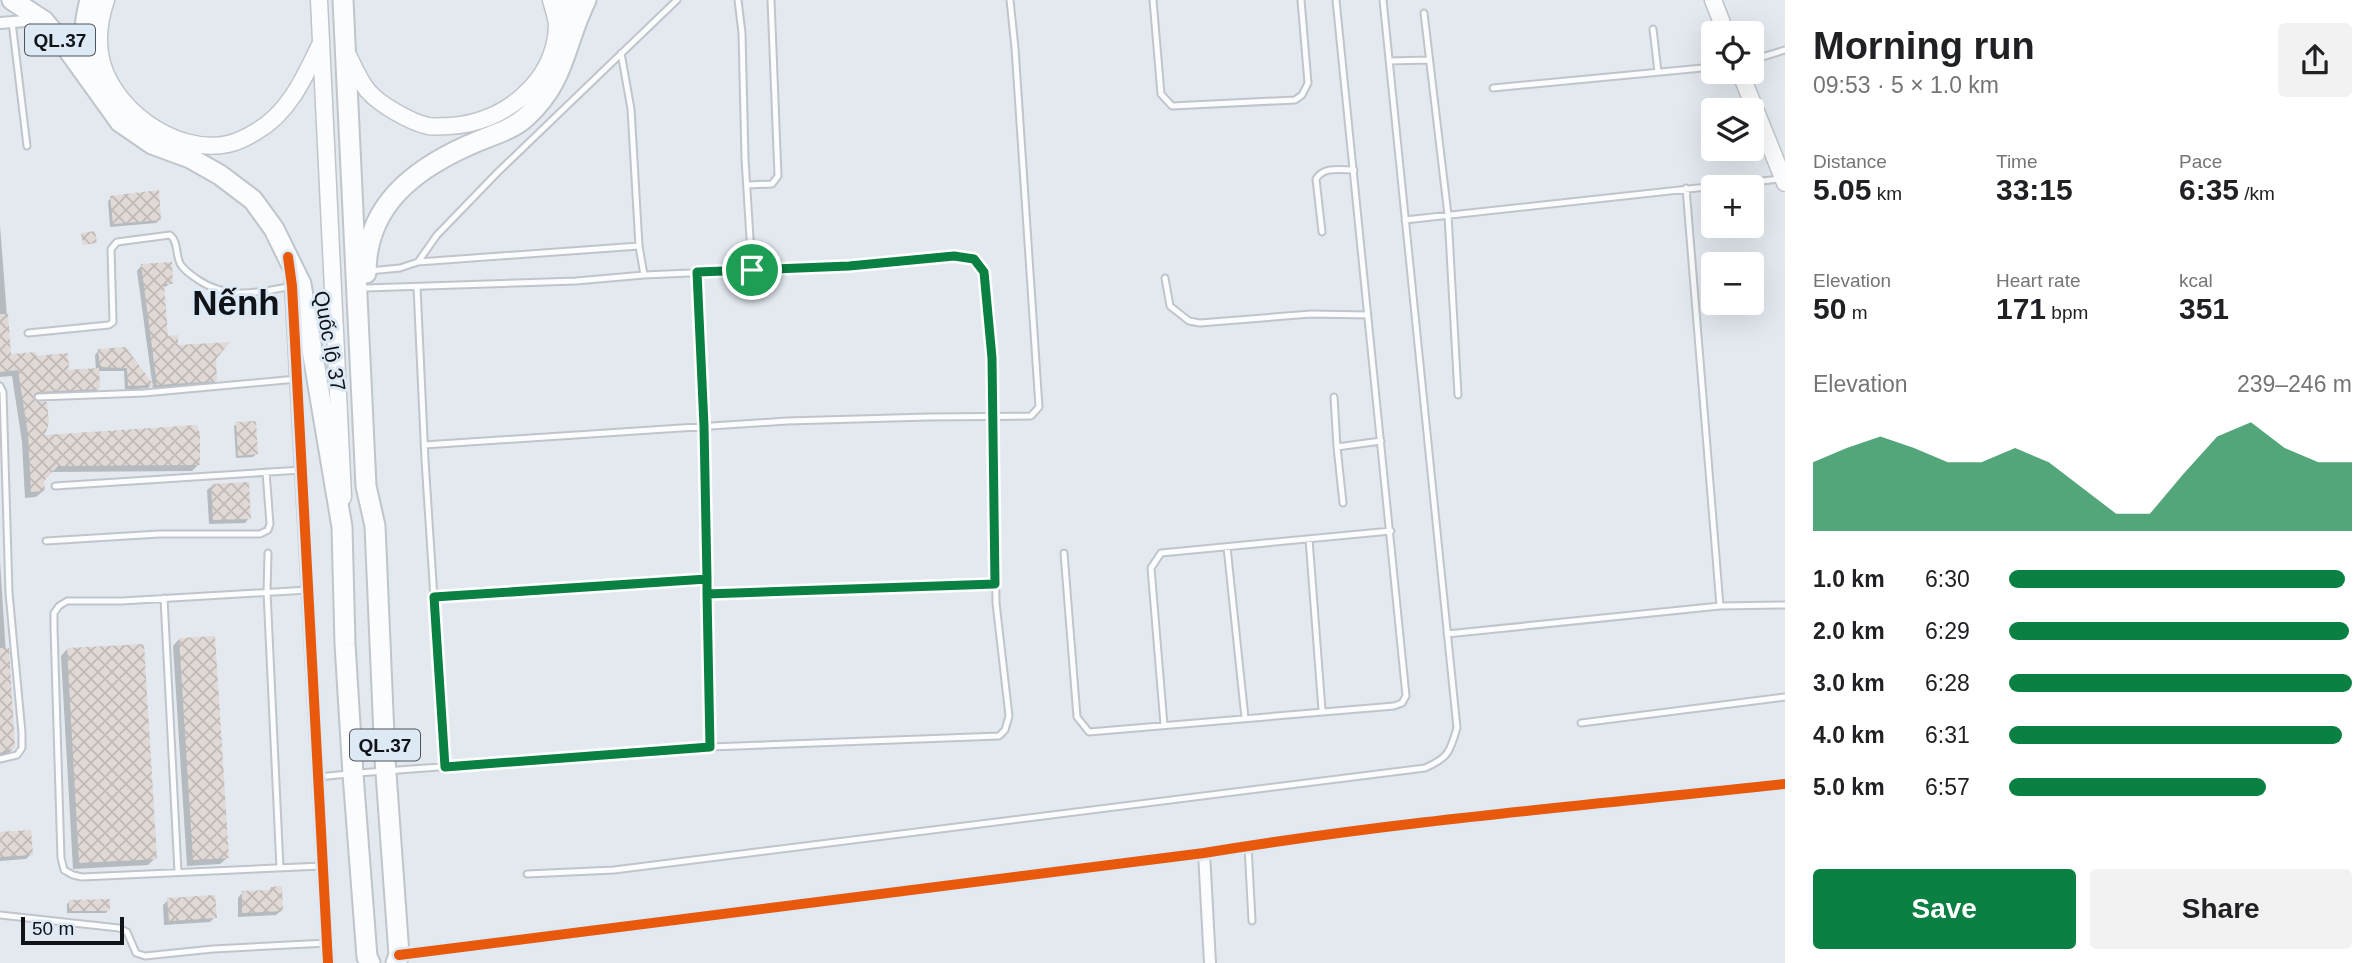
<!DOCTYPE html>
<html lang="en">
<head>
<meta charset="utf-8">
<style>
	:root { --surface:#fff; --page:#f2f2f2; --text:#202124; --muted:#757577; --accent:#0b8043 }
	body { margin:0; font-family:Arial,sans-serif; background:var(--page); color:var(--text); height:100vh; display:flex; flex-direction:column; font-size:26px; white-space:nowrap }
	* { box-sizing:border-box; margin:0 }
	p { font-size:23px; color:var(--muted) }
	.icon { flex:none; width:38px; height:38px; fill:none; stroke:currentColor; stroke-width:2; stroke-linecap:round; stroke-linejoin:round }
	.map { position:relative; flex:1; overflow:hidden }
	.sheet { display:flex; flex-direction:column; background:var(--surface); width:595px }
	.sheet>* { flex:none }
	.buttons { position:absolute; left:1701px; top:21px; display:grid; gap:14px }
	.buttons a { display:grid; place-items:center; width:63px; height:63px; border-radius:7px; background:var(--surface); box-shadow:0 7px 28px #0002; font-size:35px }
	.scale { position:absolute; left:21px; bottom:18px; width:103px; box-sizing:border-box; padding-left:7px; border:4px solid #101418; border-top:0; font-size:19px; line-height:24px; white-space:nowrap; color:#101418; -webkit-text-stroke:5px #dde9f5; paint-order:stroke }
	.pin { position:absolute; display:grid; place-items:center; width:60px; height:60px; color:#fff; margin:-30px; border:4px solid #fff; border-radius:50%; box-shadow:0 2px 7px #0007 }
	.round { display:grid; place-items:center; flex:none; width:74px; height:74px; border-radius:7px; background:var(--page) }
	.summary { display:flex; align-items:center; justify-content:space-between; height:119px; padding:0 28px }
	h1 { font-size:38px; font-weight:600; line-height:52px }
	.figures { display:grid; grid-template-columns:repeat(3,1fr); gap:10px; height:119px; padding:7px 28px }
	.figures div { display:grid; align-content:center }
	.figures b { font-size:30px; font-weight:600 }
	.figures small { font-size:19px; font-weight:400 }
	.figures p { font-size:19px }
	.chart { height:196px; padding:14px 28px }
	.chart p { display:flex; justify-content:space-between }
	.chart svg { width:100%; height:126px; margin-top:7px; fill:var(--accent); opacity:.7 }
	.action { display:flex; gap:14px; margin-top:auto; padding:14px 28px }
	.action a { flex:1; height:80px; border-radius:7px; background:var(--accent); color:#fff; font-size:28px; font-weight:600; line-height:80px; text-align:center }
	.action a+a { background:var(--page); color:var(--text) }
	ul { padding:0 28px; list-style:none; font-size:23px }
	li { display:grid; grid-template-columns:112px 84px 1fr; align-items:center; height:52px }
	li i { height:18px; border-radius:9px; background:var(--accent) }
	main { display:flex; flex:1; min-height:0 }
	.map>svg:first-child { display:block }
	.shadow { fill:#0003 }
	.building { fill:url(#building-cross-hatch) }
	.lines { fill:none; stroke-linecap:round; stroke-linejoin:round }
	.lane-casing { stroke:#bfc5ca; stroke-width:9 }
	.street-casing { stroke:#bfc5ca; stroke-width:14 }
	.secondary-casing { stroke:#bfc5ca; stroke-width:19 }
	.highway-casing { stroke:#bfc5ca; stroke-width:23 }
	.lane { stroke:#fbfcfd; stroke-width:5 }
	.street { stroke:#fbfcfd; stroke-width:10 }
	.secondary { stroke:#fbfcfd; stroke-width:16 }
	.highway { stroke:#fbfcfd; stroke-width:19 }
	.cycleway-casing { stroke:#dde9f5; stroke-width:15 }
	.cycleway { stroke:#e8590c; stroke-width:10 }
	.route-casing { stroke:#fff; stroke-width:14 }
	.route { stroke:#0b8043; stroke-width:9 }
	.labels { text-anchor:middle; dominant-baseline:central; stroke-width:6; stroke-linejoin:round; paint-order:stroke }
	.shield { fill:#dde9f5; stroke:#4e545a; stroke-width:2 }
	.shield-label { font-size:19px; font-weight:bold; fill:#101418 }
	.street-label { font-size:21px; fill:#101418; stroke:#dde9f5 }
	.town-label { font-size:35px; font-weight:bold; fill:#101418; stroke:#dde9f5 }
</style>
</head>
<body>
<main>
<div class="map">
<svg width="1785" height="963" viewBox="0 0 1785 963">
	<defs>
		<pattern id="building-cross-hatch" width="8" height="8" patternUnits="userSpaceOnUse" patternTransform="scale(1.75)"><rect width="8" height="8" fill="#e0d9d6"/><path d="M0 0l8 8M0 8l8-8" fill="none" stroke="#bfb9b7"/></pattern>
	</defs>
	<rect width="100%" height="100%" fill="#e3e9ef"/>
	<path class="shadow" d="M111,198L159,220L156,223L110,227L108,201Z
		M0,225L10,356L34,358L68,371L96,370L95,355L99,350L125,349L151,385L148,388L125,390L124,371H97L98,389L92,395L33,397L43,437L199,464L192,471L50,472L42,480L43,491L36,497L25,498L22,442L12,376L0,377Z
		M141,266L171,283L163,288L166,337L177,347L214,359L216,380L211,385L153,389L137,271Z
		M237,424L256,454L253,457L236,458L234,426Z
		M212,486L249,518L245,523L209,524L207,490Z
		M0,560L12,750L5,756L0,757Z
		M179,639L227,858L220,864L187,866L173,646Z
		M67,649L155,858L148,865L73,869L61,656Z
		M0,834L31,854L26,859L0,861Z
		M271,888L281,911L276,915L238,917V898L242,893L268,892Z
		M168,900L215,917L210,922L164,925L163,905Z
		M70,901L108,910L106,913H67V904Z"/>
	<path class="building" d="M159,190L161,220L113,224L110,196Z
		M95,231L97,243L83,245L81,233Z
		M172,262L173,284H164L168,336L178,335V345L230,342L216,359L217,381L157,385L141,264Z
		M0,314H8L11,354L36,352V356L68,353L69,370L99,368L100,389L38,392L34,394L35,401L47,402L49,423L45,435L197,425L199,432H200V465L58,466L44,481L45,491L31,492L28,434L18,370L0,372Z
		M126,347V348L154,385L128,386L127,368L100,367L98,349Z
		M256,421L258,454L238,456L236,422Z
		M249,482L251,519L213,520L211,484Z
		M215,636L229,858L193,860L179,638Z
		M144,644L157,859L79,863L67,648Z
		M0,648H9L15,748L0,753Z
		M31,830L33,855L0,857V832Z
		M282,886L283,911L242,913V891L271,890V887Z
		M215,895L217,918L169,921L167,898Z
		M110,899V911H69V900Z"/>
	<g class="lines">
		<g class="lane-casing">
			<path id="lane" d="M738,0L742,33L745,159L752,270
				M1153,0L1161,94L1172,106L1295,100L1302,95L1308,83L1301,0
				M1424,13L1448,215L1458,395
				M12,22L27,146
				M1653,29L1658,72
				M621,53L631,109L639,246L644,275
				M1752,60L1785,50
				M1389,61L1429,60
				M1493,88L1713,67
				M747,185L772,184L778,176L771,0
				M1686,188L1720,606
				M1405,220L1780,179
				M1322,232L1316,179C1324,166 1340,170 1354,170
				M418,262L639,246
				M369,271L400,268L418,262L437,235L498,172L677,0
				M697,272L704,426L710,747
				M1165,278L1170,306L1189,321L1200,323L1311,314L1368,315
				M417,287L425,460L445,767
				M28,333L109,325L113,322L111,249L117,242L170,235C179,242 175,256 181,265C185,271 191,275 197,279C227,300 258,293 292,286
				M0,386L3,392L9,593L22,733V748L17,755L0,759
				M38,397L144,393L297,379
				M1334,397L1337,447L1343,503
				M424,445L787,421L928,417L1031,416L1039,407L1015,48L1010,0
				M1337,447L1381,441
				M55,486L302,470
				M1309,539L1322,710
				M46,541L159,534H260L268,530L270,524L266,472
				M1227,547L1245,718
				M268,553L267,592L280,868
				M1064,553L1077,717L1089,732L1394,706L1402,703L1406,696L1336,0
				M308,590L122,601H67L59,606L54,613V628L61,858L64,870L73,875L82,877L322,866
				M707,594L995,584
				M434,597L707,579
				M164,598L178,872
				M1447,634L1720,606L1785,605
				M1581,723L1785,697
				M1164,725L1151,568L1161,553L1391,531
				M358,773L710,747L999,736L1005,730L1009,716L996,603L992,358L984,272L974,259L954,256L849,266L644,275L576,281L366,288
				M318,777L348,774
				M1248,846L1252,921
				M527,874L614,870L1425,768C1448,758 1450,752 1457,728L1383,0
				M0,915L119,928L127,932L136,953L145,956L213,949L327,943"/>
		</g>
		<g class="street-casing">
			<path id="street" d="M0,23L25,21
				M290,274L328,963
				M1204,853L1210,963
				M399,955L1204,853C1396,821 1591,805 1785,784"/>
		</g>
		<g class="secondary-casing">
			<path id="secondary" d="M106,0C100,18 97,34 100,53C107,106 175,156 228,144C237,142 249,136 257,131C289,113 305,76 320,45
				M319,0L343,497
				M1713,0L1726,33
				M347,53C353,65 359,80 368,91C379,104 410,122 428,126C434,127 442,126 449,126C503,124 555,82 557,26C557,18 553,8 551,0
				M1740,72L1785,183"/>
		</g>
		<g class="highway-casing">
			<path id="highway" d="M12,0L44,21L69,51L120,122L152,144L190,158L220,175L253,200L274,229L301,284L342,527L345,644L353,774L367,957L370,963
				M90,0C83,26 82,49 90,74
				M343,0L366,486L375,526L385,759L399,955L396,963
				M567,0L573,29
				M366,273C366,206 413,170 469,145C488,136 511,131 526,117C566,81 564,44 586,0"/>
		</g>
		<use href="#lane" class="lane"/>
		<use href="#street" class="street"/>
		<use href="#secondary" class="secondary"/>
		<use href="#highway" class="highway"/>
		<g class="cycleway-casing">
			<path id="cycleway" d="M288,257L292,286L297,379L328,963
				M399,955L1204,853C1396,821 1591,805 1785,784"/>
		</g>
		<use href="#cycleway" class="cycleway"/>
	</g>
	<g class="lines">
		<g class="route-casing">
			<path id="route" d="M752,270L697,272L704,426L707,579V594L710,747L445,767L434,597L707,579V594L995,584L992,358L984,272L974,259L954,256L849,266L752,270"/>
		</g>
		<use href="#route" class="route"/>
	</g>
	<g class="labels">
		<g class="shield">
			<rect x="25" y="24.5" width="70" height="31" rx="5"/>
			<rect x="350" y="729.5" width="70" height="31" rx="5"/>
		</g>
		<g class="shield-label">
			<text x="60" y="40">QL.37</text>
			<text x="385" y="745">QL.37</text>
		</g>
		<g class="street-label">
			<text transform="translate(330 341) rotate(80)">Quốc lộ 37</text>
		</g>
		<g class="town-label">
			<text x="236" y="302">Nếnh</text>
		</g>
	</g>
</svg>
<div class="buttons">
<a><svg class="icon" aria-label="locate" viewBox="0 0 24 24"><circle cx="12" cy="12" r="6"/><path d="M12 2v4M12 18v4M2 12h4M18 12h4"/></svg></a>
<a><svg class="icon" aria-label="layers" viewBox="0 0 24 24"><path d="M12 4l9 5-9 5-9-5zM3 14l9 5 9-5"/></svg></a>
<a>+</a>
<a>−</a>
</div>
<div class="scale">50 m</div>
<div class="pin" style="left:752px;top:270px;background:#1e9e55"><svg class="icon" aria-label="arrive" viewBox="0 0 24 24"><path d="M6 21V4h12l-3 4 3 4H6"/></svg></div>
</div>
<section class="sheet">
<div class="summary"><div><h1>Morning run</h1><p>09:53 · 5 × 1.0 km</p></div><a class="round"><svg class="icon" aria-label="share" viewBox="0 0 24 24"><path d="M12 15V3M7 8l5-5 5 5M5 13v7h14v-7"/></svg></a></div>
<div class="figures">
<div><p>Distance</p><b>5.05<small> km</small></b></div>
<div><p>Time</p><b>33:15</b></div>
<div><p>Pace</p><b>6:35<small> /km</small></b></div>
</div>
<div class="figures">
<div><p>Elevation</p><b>50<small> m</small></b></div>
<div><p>Heart rate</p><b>171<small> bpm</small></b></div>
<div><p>kcal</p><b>351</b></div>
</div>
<div class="chart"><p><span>Elevation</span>239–246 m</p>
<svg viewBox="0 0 160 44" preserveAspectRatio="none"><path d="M0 44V20L10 15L20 11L30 15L40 20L50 20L60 15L70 20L80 29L90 38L100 38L110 24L120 11L130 6L140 15L150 20L160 20V44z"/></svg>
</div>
<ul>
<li><b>1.0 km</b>6:30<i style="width:98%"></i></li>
<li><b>2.0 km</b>6:29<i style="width:99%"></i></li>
<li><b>3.0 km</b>6:28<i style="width:100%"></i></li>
<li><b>4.0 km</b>6:31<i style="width:97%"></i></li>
<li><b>5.0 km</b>6:57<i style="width:75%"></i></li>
</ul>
<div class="action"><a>Save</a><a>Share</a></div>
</section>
</main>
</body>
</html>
